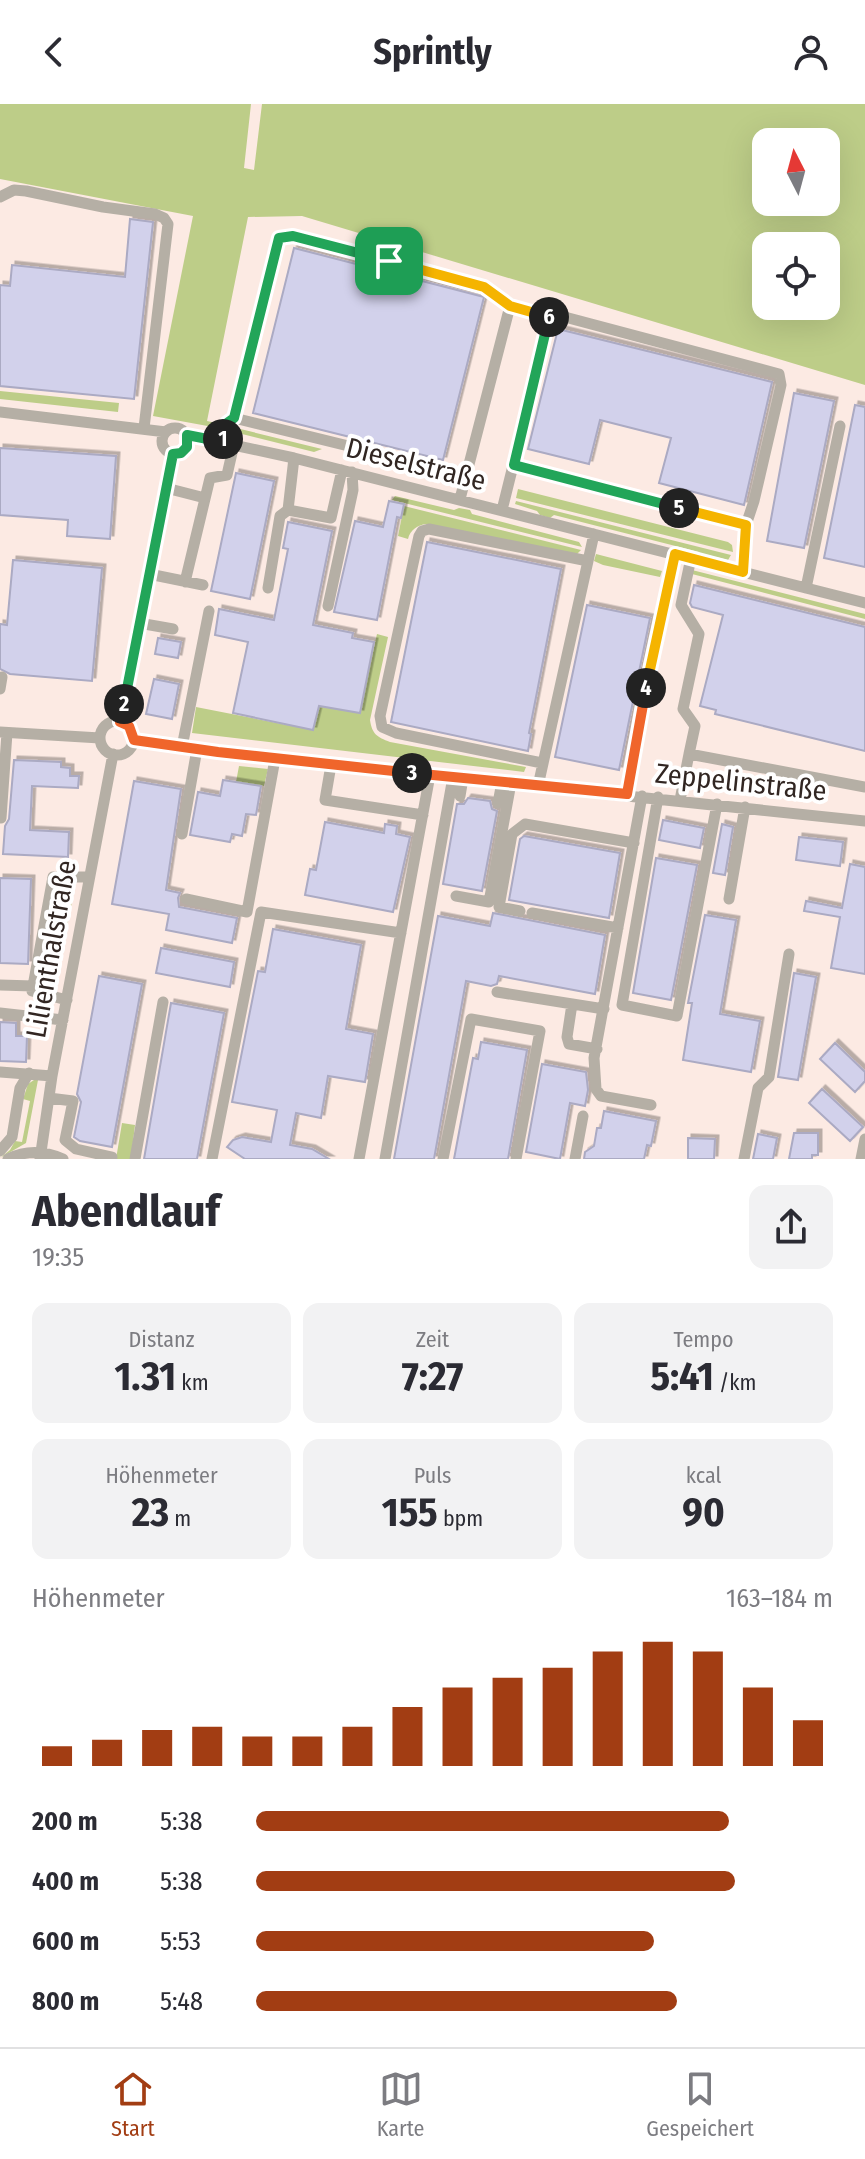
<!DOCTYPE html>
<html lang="de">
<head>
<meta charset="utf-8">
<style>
	:root { --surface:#fff; --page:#f2f2f3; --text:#2b2b33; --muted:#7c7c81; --line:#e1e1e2; --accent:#a23d13 }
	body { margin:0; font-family:"Fira Sans Condensed",sans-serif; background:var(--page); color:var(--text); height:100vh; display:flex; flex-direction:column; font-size:30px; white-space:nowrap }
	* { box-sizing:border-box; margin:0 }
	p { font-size:26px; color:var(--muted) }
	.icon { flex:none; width:44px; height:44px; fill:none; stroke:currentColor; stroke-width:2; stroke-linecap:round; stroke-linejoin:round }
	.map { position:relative; height:1055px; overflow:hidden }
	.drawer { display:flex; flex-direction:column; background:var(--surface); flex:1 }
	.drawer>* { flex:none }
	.needle { width:52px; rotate:354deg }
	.controls { position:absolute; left:752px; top:24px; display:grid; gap:16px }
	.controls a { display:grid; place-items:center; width:88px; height:88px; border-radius:16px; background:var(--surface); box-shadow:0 8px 32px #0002; font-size:40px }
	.pin { position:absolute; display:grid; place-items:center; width:68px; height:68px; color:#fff; margin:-34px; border-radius:16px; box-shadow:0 4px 12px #0006 }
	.km { position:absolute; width:40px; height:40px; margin:-20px; border-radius:50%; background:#222; color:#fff; font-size:22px; line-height:40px; text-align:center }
	.round { display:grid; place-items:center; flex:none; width:84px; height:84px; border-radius:16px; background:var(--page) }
	.overview { display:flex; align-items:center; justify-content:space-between; height:136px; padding:0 32px }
	h1 { font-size:44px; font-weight:700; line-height:60px }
	.figures { display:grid; grid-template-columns:repeat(3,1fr); gap:12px; height:136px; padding:8px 32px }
	.figures div { display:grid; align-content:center; border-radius:16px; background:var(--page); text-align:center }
	.figures b { font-size:40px; font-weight:700 }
	.figures small { font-size:22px; font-weight:400 }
	.figures p { font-size:22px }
	.chart { height:224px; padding:16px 32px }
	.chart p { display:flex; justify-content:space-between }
	.chart svg { width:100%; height:144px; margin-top:8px; stroke:var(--accent); stroke-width:6 }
	ul { padding:0 32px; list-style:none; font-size:26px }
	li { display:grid; grid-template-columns:128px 96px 1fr; align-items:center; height:60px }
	li i { height:20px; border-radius:10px; background:var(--accent) }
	header { display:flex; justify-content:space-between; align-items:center; height:104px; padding:0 32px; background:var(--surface); font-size:36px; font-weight:700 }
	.dock { display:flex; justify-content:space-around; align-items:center; height:112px; border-top:2px solid var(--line); background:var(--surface); font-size:22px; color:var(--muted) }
	.dock a { display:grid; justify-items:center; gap:4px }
	.dock .on { color:var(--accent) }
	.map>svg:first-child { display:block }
	.green { fill:#bdcd88; fill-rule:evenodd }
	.building { fill:#d2d1eb; stroke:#abaac3; stroke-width:2; filter:url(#shadow) }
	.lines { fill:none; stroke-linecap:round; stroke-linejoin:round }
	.minor { stroke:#b5afa5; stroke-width:11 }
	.split-1-casing { stroke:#fff; stroke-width:16 }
	.split-2-casing { stroke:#fff; stroke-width:16 }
	.split-3-casing { stroke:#fff; stroke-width:16 }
	.split-4-casing { stroke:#fff; stroke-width:16 }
	.split-5-casing { stroke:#fff; stroke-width:16 }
	.split-6-casing { stroke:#fff; stroke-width:16 }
	.split-7-casing { stroke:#fff; stroke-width:16 }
	.split-1 { stroke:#22a559; stroke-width:10 }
	.split-2 { stroke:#22a559; stroke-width:10 }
	.split-3 { stroke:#f0652b; stroke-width:10 }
	.split-4 { stroke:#f0652b; stroke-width:10 }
	.split-5 { stroke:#f5b400; stroke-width:10 }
	.split-6 { stroke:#22a559; stroke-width:10 }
	.split-7 { stroke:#f5b400; stroke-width:10 }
	.labels { text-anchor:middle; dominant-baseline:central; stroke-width:8; stroke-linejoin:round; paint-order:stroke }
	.street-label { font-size:28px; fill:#312622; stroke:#fff }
</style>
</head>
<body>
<header><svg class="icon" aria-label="back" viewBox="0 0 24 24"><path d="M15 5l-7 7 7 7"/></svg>Sprintly<svg class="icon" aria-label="person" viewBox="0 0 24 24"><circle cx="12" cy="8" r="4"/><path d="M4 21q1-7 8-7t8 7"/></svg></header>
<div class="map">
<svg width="865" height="1055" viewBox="0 0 865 1055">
	<defs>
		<filter id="shadow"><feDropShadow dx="3.5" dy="-3.5" stdDeviation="0" flood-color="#0004"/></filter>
	</defs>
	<rect width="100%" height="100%" fill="#fceae3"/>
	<path class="green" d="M0,0H251L244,64L254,66L262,0H865V281L302,112L248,113L207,317L221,320L213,323L153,312L193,112L0,75ZM766,38H826V98H766ZM766,142H826V202H766Z
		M0,287L119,299L118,308L0,295Z
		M232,323L322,345L314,348L234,328Z
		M518,385L728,438L732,441L733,448L516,394Z
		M395,392L454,406L459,404L470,406L472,410L579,438L582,443L392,396Z
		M516,397L731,451L728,456L716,453L711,455L702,452L699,448L554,411L550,414L540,411L537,407L515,400Z
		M404,402L581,446L577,450L426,420C418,421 410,426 408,435L398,432Z
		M596,450L662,467L660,473L603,461L594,457Z
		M692,466L865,510V515L692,470Z
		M377,530L388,533L370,616C372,630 377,633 390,638L526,663L524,668L192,629L196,603L313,626L319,602L359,609Z
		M239,662L268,665L264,682L236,678Z
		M59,777H76L55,884L53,886L43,884L39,880L41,872L49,873L65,787L58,785Z
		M34,976H38L26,1039L0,1054L10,1046L15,1037L22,1038L30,997L23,995L28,980Z
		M122,1019L135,1021L131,1055H116Z"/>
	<path class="building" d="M130,115L153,118L134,295L0,282V181L10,182L12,161L125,173Z
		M294,144L484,193L443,356L253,309Z
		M558,225L772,278L744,401L659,379L671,334L600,316L589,360L528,345Z
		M794,289L834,297L804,444L767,437Z
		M855,301L865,303V463L824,454Z
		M0,344L116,352L110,435L67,432L68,416L0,411Z
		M236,369L274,377L250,495L211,487Z
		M389,397L404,400L401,414L397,413L377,516L334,508L355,417L383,423Z
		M288,418L332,427L313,521L353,529L352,534L374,538L360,609L319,602L313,626L233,609L248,538L215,531L219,505L274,516L288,445L283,444Z
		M427,438L561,465L529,629L531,630L528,647L391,618Z
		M13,456L102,464L92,577L10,570L0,565V520L7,521Z
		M694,481L865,523V647L715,610L716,606L700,602L723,511L692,503L690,499Z
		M587,501L650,514L619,666L555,653Z
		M158,534L181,538L178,554L155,550Z
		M154,575L179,580L172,615L146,610Z
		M14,656L61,658V663L70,664V672H79L78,684L32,682L30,726L69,728L68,753L3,750L5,722L9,715Z
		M223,676L261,682L256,711L246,710L242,732L232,730L230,738L190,731L198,688L220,692Z
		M134,677L181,685L166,786L180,789L178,794L179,803L237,814L232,839L166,826L169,810L112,800Z
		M468,694L490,697L492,705L497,707L482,787L443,780L457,700H464Z
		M663,716L704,724L700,744L659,736Z
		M325,718L384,729L385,720L397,722L396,730L410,733L393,808L305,791L310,765L316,766Z
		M722,720L733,723L725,771L713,769Z
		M524,732L620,749L609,814L509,796L520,735Z
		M799,733L843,738L840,762L796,756Z
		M656,754L697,761L671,896L633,889Z
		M850,760L865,763V870L831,864L840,813L804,807L806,797L842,804Z
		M0,774L31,775L28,860L0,859Z
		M493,809L605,831L595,890L499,872L497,880L491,882L466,877L434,1055H394L438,812L490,822Z
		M705,811L736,816L720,910L760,917L751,968L683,956L692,899H688Z
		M273,825L361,841L346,925L373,930L365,978L328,972L321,1014L296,1009L290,1041L312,1045L329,1055H245L227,1043L233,1036L242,1033L271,1038L277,1006L232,998L258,867L265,868Z
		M161,844L234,858L230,883L156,869Z
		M794,869L816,873L798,976L778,973Z
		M99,872L142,880L112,1043L80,1037L74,1033L81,998L77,990Z
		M171,899L224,909L197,1055H144Z
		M0,918L16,919V932H27L26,958L0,957Z
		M481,938L527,946L508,1055H454L473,954L478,955Z
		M835,939L865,968V977L855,988L820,955Z
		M542,960L586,968L588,986L585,1002L570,999L560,1055L526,1048Z
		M822,985L863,1023L850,1037L809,999Z
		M604,1007L656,1017L651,1042L647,1041L644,1055H584L585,1048L594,1042L597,1024H601Z
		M794,1029H818V1051H812V1055H789Z
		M758,1030L777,1034L773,1055H753Z
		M688,1034L715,1035L714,1055H688Z"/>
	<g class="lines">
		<path class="minor" d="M0,93L14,86L26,87L103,103L155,110L164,114L168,120L144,324
			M0,308L166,328
			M234,314L467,371
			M162 337a13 13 0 1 1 26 0a13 13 0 1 1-26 0Z
			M187,331L294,354L865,499
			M223,338L227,319L234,314L279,134L293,132L484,183C508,200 531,214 561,212L779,270L781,281L754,397L746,421
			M294,354L288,406L331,414L342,366
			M514,361L746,421L743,468
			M166,384L205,394
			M460,395L510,202
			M502,406L550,213
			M691,454L681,501L699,530L683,605L695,622L689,650L865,683
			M149,470L203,481
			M185,478L210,374L227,371L234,340
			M268,484L280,412L288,406
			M806,484L840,322
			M328,502L353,386L352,368
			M139,519L173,525
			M0,585L2,573
			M100 634a17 17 0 1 1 34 0a17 17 0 1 1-34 0Z
			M120,618L173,350
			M0,628L100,634
			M134,636L275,655L865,717
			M182,643L209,507
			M542,659L396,629L382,623L380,612L419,432L422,427L429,425L588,457
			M331,661L325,696L423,711
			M538,682L594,430
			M627,690L659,519L675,450
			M460,692L463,674
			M642,692L594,954L596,985L601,992L651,1001
			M658,693L622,901L677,912L717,700
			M680,696L689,650
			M498,699L502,678
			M1,714L7,629
			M182,730L197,645
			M456,792L489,798L511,679
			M186,795L247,808L275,655
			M729,795L745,703
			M520,807L499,803L512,730L525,720L634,739
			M532,809L618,824
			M0,881L33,882
			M497,888L604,905
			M67,896L32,887L33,882L53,773H89
			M572,900L567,933L569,940L597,945
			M0,909L63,916
			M0,968L52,972
			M49,994L73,997L65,1036L76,1045L112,1053
			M0,1047L12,1033L20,984L29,969
			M8,1055C26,1046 45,1047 63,1055
			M40,1055L52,972L113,650
			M135,1055L163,898
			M212,1055L261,808L401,829
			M359,1055L430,671
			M385,1055L453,673
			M443,1055L471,915L540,927L516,1055
			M575,1055L583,1012
			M744,1055L758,984L769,973L789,850
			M861,1055L865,1035"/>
	</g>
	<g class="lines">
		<g class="split-1-casing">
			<path id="split-1" d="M223,335L227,319L234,314L279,134L293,132L389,157"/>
		</g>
		<g class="split-2-casing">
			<path id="split-2" d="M124,600L173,350L181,349L187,343V331L223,338V335"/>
		</g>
		<g class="split-3-casing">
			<path id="split-3" d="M124,600L120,618L129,622L134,636L218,648L412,669"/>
		</g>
		<g class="split-4-casing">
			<path id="split-4" d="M412,669L627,690L646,584"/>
		</g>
		<g class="split-5-casing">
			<path id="split-5" d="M646,584L675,450L743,468L746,421L679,404"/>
		</g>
		<g class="split-6-casing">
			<path id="split-6" d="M549,213L514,361L679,404"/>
		</g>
		<g class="split-7-casing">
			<path id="split-7" d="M389,157L484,183L510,202L549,213"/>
		</g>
		<use href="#split-1" class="split-1"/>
		<use href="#split-2" class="split-2"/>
		<use href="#split-3" class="split-3"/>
		<use href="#split-4" class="split-4"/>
		<use href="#split-5" class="split-5"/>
		<use href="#split-6" class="split-6"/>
		<use href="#split-7" class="split-7"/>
	</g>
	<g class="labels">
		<g class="street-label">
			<text transform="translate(416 360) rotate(14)">Dieselstraße</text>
			<text transform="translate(741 678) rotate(6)">Zeppelinstraße</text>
			<text transform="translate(51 845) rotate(-80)">Lilienthalstraße</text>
		</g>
	</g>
</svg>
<div class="controls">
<a><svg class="needle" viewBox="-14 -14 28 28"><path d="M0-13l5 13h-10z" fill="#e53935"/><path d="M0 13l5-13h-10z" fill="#7c7c81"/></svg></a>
<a><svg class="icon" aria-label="locate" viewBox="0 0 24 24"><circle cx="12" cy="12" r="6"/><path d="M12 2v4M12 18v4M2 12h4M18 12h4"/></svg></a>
</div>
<div class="pin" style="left:389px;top:157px;background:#1e9e55"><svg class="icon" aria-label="arrive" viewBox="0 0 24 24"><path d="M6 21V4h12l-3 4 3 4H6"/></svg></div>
<b class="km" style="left:223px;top:335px">1</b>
<b class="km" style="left:124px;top:600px">2</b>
<b class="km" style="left:412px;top:669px">3</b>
<b class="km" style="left:646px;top:584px">4</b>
<b class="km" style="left:679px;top:404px">5</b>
<b class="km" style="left:549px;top:213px">6</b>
</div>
<section class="drawer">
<div class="overview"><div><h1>Abendlauf</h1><p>19:35</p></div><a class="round"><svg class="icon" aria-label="share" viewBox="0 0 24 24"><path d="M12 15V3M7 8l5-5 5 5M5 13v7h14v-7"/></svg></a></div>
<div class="figures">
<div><p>Distanz</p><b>1.31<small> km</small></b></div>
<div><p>Zeit</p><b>7:27</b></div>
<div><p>Tempo</p><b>5:41<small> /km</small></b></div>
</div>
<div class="figures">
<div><p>Höhenmeter</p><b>23<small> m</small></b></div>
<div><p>Puls</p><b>155<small> bpm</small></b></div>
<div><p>kcal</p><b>90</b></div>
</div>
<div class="chart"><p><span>Höhenmeter</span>163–184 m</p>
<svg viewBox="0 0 160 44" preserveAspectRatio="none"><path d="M5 44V38M15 44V36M25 44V33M35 44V32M45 44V35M55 44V35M65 44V32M75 44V26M85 44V20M95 44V17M105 44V14M115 44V9M125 44V6M135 44V9M145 44V20M155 44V30"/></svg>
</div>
<ul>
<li><b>200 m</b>5:38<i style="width:82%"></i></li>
<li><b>400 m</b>5:38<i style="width:83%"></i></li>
<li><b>600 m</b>5:53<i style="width:69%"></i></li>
<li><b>800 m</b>5:48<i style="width:73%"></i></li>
</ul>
</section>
<nav class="dock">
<a class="on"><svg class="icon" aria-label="home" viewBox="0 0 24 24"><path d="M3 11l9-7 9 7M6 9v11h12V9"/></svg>Start</a>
<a><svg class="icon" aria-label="map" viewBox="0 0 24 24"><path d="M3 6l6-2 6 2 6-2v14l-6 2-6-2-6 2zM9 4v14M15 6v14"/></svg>Karte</a>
<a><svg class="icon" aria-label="saved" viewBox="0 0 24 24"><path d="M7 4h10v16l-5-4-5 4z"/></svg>Gespeichert</a>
</nav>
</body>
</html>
